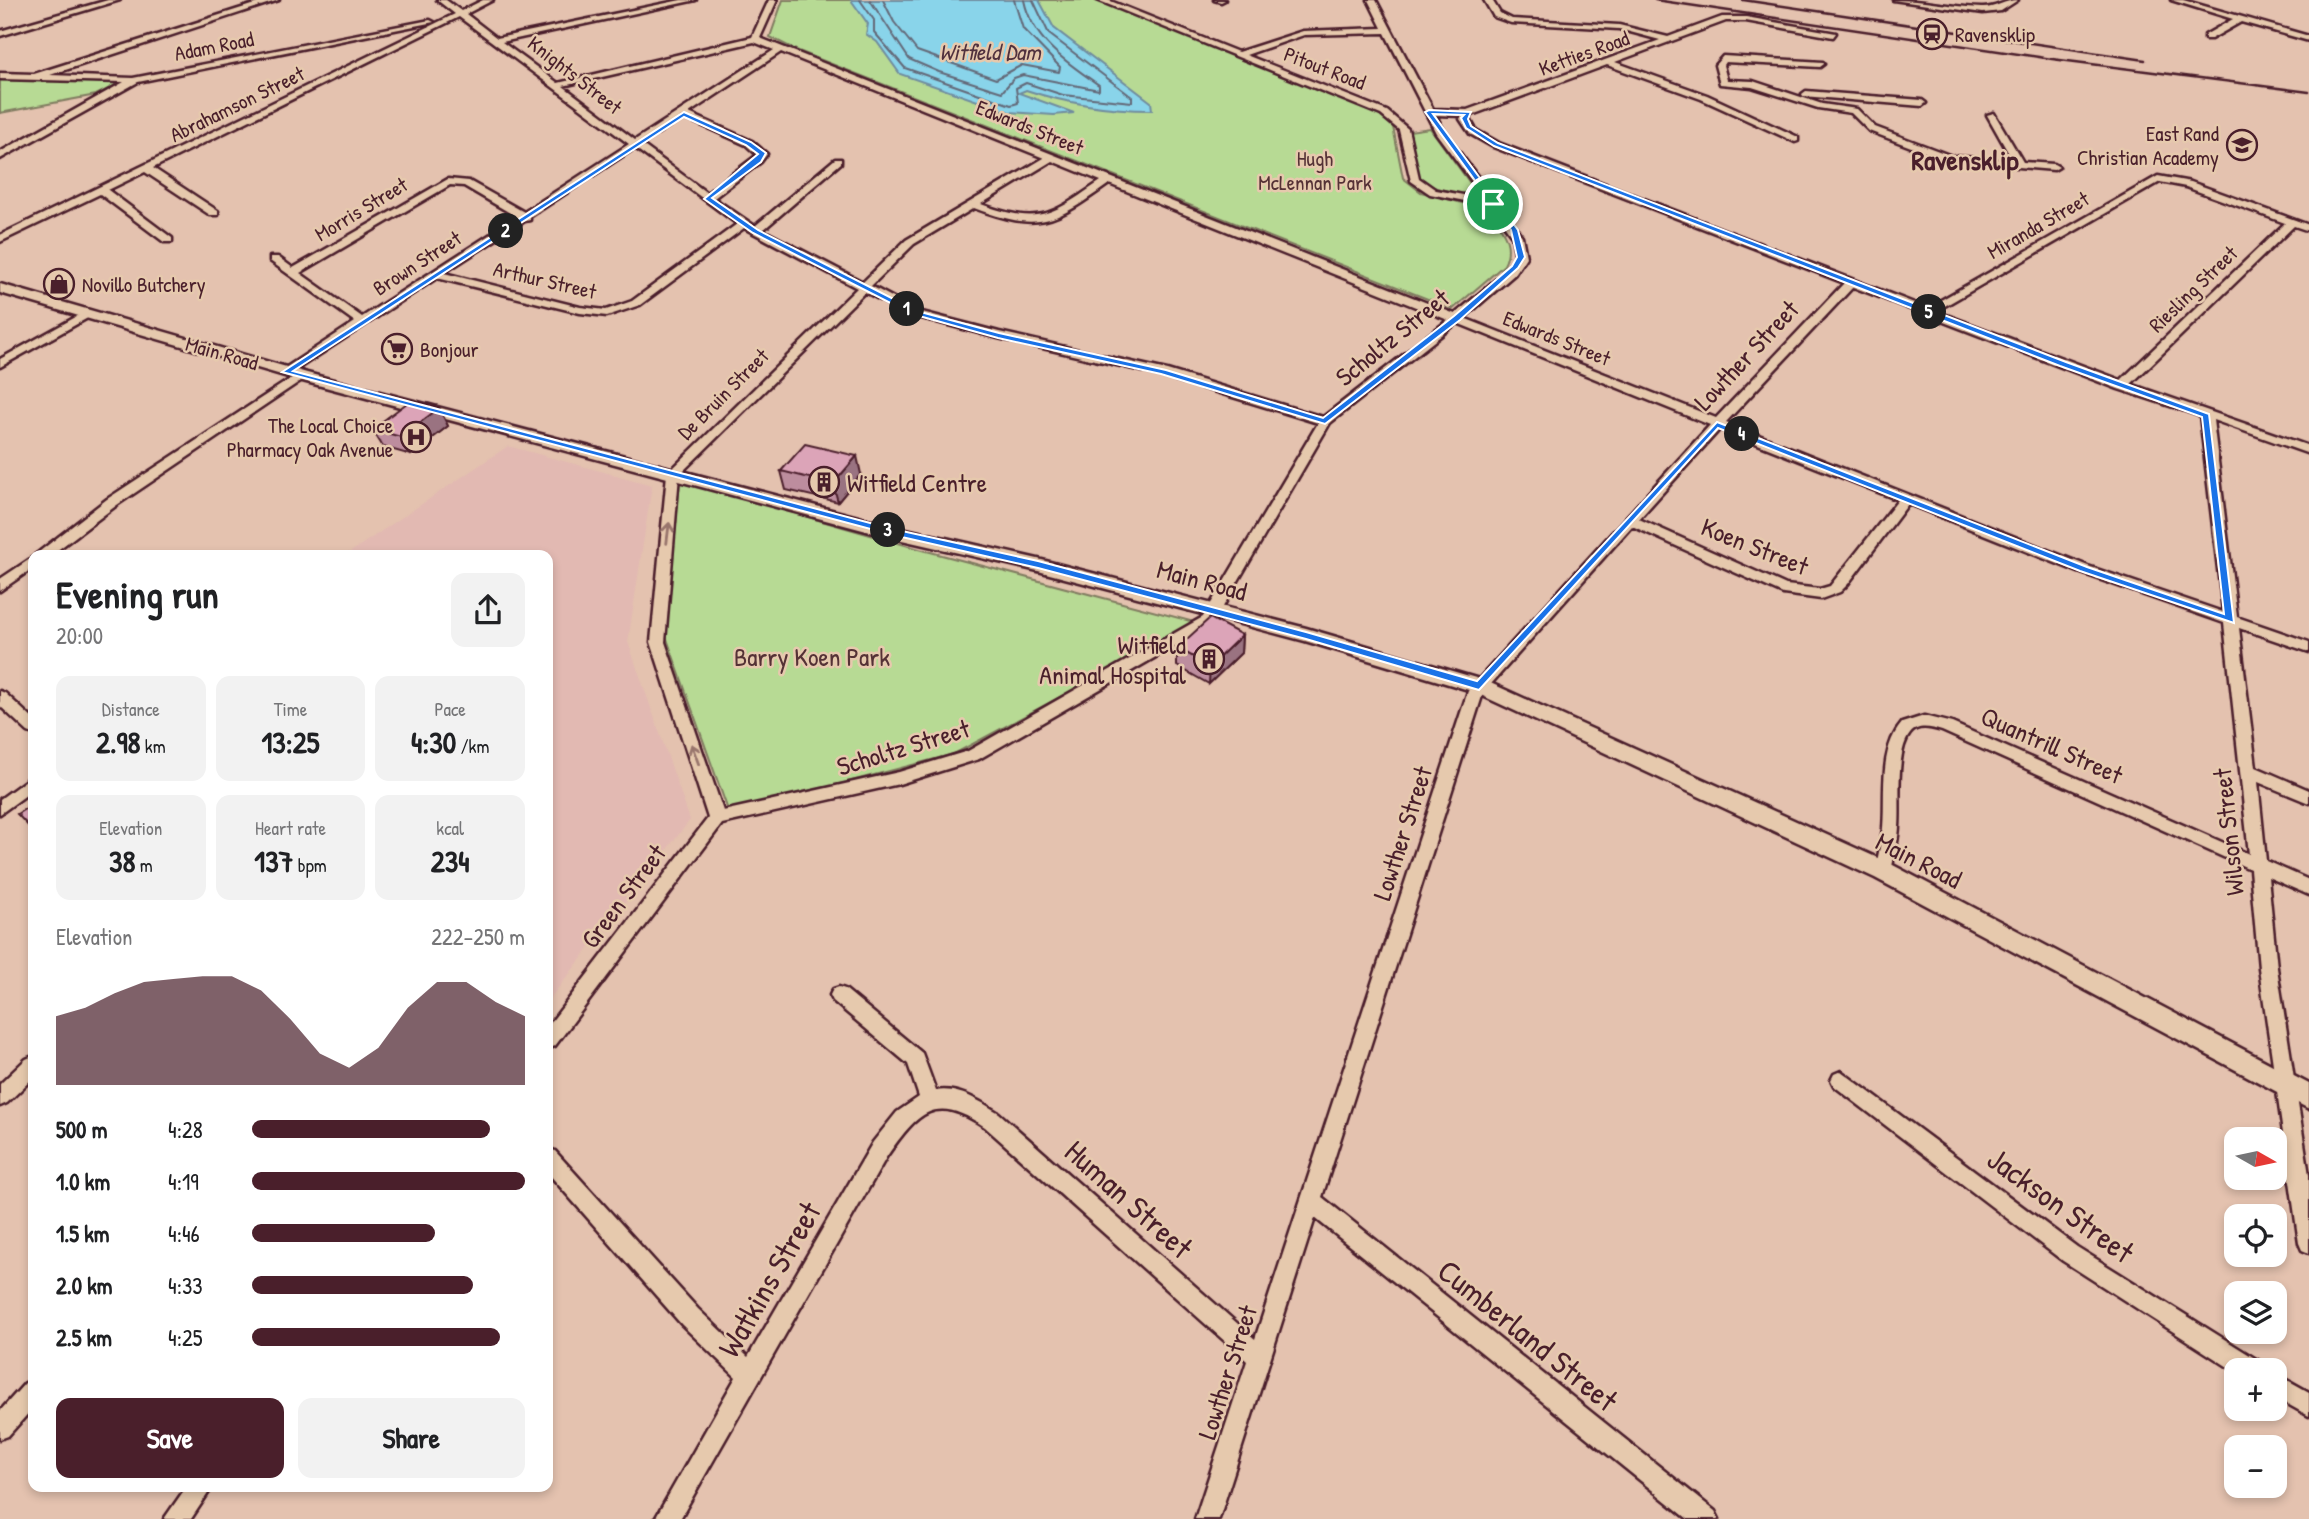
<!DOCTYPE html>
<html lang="en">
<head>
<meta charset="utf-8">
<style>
	:root { --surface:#fff; --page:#f2f2f2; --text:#202124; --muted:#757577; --accent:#4a1f2b }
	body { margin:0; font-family:"Patrick Hand",sans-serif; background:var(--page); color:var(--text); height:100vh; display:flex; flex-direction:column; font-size:26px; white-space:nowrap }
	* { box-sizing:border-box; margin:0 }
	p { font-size:23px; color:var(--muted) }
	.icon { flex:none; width:38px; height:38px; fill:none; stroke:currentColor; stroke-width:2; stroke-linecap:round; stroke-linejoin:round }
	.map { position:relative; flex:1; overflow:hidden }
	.details { position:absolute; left:28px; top:550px; width:525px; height:942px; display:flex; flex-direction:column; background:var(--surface); border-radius:14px; box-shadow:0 4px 10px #0003 }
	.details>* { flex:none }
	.needle { width:46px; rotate:99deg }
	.controls { position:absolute; left:2224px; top:1127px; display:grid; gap:14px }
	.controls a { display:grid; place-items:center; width:63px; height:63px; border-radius:14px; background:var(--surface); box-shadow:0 4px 10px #0003; font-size:35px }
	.pin { position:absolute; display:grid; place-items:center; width:60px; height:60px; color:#fff; margin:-30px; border:4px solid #fff; border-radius:50%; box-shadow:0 2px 7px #0007 }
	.km { position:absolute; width:35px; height:35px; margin:-18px; border-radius:50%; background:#222; color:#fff; font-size:19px; line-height:35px; text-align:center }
	.round { display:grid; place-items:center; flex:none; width:74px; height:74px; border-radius:14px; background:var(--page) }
	.head { display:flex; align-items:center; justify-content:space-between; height:119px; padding:0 28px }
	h1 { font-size:38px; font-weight:700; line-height:52px }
	.metrics { display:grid; grid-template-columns:repeat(3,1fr); gap:10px; height:119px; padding:7px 28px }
	.metrics div { display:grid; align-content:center; border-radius:14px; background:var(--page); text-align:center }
	.metrics b { font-size:30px; font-weight:700 }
	.metrics small { font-size:19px; font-weight:400 }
	.metrics p { font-size:19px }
	.chart { height:196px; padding:14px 28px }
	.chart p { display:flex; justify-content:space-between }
	.chart svg { width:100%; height:126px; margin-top:7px; fill:var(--accent); opacity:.7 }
	.primary-button { display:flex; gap:14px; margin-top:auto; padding:14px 28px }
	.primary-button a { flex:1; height:80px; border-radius:14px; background:var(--accent); color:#fff; font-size:28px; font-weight:700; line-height:80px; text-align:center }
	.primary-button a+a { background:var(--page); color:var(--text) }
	ul { padding:0 28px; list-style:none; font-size:23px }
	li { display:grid; grid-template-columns:112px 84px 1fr; align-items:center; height:52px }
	li i { height:18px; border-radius:9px; background:var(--accent) }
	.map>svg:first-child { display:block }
	.built { fill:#e2b9b2 }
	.green { fill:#b7da94; stroke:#807c60; stroke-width:2 }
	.water { fill:#89d4ea; stroke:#708c9e; stroke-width:2 }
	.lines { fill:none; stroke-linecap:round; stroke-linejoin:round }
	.shore { stroke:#636777; stroke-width:2 }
	.street-casing { stroke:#4a1f2b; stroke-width:5 }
	.secondary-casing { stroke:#4a1f2b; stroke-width:5 }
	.street { fill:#e6c9ad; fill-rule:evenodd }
	.secondary { fill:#e6c9ad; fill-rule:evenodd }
	.rail { stroke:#4a1f2b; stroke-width:2.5 }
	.wall { fill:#bd8d9e; stroke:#4a1f2b; stroke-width:2 }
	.shaded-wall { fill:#9a7381; stroke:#4a1f2b; stroke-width:2 }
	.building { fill:#dca4b8; stroke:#4a1f2b; stroke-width:2 }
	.oneway { stroke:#98746c }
	.route { fill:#1a73e8; stroke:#fff; stroke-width:2; fill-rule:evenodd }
	.labels { text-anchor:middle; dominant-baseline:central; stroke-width:5; stroke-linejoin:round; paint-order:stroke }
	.far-poi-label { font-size:21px; fill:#4a1f2b; stroke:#e6c9ad; text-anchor:start }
	.far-street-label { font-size:21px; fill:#4a1f2b; stroke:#e6c9ad }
	.far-park-label { font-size:21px; fill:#553236; stroke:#e6c9ad }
	.far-water-label { font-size:23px; font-style:italic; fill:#50313e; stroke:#e6c9ad }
	.street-label { font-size:26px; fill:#4a1f2b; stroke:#e6c9ad }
	.poi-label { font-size:26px; fill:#4a1f2b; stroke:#e6c9ad; text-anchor:start }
	.park-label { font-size:26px; fill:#553236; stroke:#e6c9ad }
	.far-district-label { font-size:28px; font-weight:bold; fill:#4a1f2b; stroke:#e6c9ad }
	.near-street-label { font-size:32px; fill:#4a1f2b; stroke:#e6c9ad }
</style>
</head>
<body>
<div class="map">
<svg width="2309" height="1519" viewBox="0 0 2309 1519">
	<rect width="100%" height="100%" fill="#e4c2af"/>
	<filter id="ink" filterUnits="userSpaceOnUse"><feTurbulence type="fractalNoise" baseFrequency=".0143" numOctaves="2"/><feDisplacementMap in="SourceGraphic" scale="14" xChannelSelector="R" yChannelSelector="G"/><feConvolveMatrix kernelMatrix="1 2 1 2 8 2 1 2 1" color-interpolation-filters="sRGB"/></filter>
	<g filter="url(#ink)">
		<path class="built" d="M508,446L652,485L628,642L690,820L548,1001V555H346Z"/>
		<path class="green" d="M783,0H1098L1379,111L1393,127L1403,178L1421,192L1489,210C1501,229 1515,243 1504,265L1453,309L796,50L770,37Z
			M0,80L122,82L96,95L0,113Z
			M1430,128L1483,201L1426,185L1417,177L1409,131Z
			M680,480L919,549L1198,623L954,754L729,813L666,636Z"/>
		<path class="water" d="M851,0H1039L1054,28L1151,102L1152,110C1108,110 1068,104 1026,90L1019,93L1074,113L1054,115L1009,112L900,74L877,42L866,34L868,24Z"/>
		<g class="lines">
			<path class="shore" d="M860,0L874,20V32L905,68L1011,105L1018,103L1016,88L1026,83L1063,95L1132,102V97L1049,34L1033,0
				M870,0L909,59L939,72L1002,92L1014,78L1023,75L1099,90V85C1067,63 1032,40 1024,0
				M883,0L894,22L917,51L996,79L1022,65L1059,72L1060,67L1023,29L1014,0"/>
			<g class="street-casing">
				<path id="street" d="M108,0H120L0,36V31Z
					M267,0H279L50,75L133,78L430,20L434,22L138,82L0,159V152L124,82L0,79V73L34,74Z
					M437,0H446L461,11L483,0H493L466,14L497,38L681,0H696L502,42L558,83L752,37L769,0H777L760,38L1455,314L1507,270L1516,257L1512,236L1490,206L1430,194L1411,181L1399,130L1381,115L1097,0H1108L1238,52L1303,31L1382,28L1368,0H1376L1433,109L1467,110L1660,40L1619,29L1511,23L1494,17L1484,0H1492L1500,13L1512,19L1619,25L1668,37L1722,17H1746L1836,33L1833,37L1746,21H1726L1615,62L1707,95L1798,137V141L1795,142L1701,99L1607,65L1472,115L1470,119L1476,130L1499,143L1927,308L2158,176L2191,182L2309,225V231L2294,226L2131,384L2309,446V454L2213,420L2237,617L2309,642V652L2239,628L2256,767L2309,790V803L2258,782L2266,861L2309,880V895L2268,877L2277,968L2309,1175V1253L2302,1250L2299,1243L2259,968L2250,869L1942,731C1931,728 1918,724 1910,734C1895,752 1901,804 1899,827C1898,842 1894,857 1891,871L1889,876L1883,878L1877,876L1875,871C1878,857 1881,843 1883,828C1886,795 1878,750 1902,723L1924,716L1952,723L2249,854L2224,623L2078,572L1908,504L1848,584L1840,592L1821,599L1783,594L1632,526L1483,693L1322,1197L1715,1511L1719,1519H1688L1315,1218L1219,1519H1195L1247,1361L985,1127C935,1093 918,1112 887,1156L680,1519H655L736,1377L682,1325L548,1173V1148L555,1151L698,1309L748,1357L873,1142L897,1112L919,1097L908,1064L833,1001L830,995L833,989L839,987L845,989L922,1053L936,1091C959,1087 981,1102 999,1113L1255,1339L1468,691L1710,425L1457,323L1330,423L1213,624L979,759L899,784L722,824L555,1046L548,1049V1026L708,818L651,642L667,474L857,288L744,228L640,305L607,316L580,313L437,278L290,374H282V370L355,322L270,261V257H278L293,268L448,179L469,181L524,212L629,144L459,17L153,168L218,211V215H210L145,172L108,190L172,238V242H164L100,194L0,242V235L455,14ZM1385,33L1436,133L1485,199L1436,190L1419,178L1408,129L1387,111L1246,55L1304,35ZM754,42L774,50L635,140L563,86ZM781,52L1044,158L906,240L863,282L763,230L841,163V159H835L755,226L714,198L761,162L767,154L752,141L689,113ZM1436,115L1462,116L1460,119L1470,134L1493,147L1844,283L1716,418L1464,318L1515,274L1526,257L1522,236L1445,133ZM683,117L746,145L757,155L707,193L641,144ZM635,148L737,224L632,301L606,310L580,307L444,273L525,221L530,220V217ZM1052,161L1101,181C1051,215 1041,226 981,204ZM2160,182L2186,187L2285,223L2121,380L1936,311ZM1109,184L1448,320L1323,417L1167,370L999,332L918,311L871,286L914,244L974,208C1040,233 1054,223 1109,184ZM450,185L464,186L517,217L362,317L300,273ZM1853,287L2118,389L2200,416L2223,612L2088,566L1726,422ZM865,292L910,315L998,338L1160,375L1318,423L1203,617L968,751L899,772L723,811L665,642L679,475ZM1720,429L1898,500L1830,586L1820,589L1786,585L1639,519Z
					M1214,0H1225L1221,2Z
					M1893,0C1923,0 1952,7 1981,8C1995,9 2004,0 2018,0L2001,11L1983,13Z
					M2171,0H2183L2309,36V41L2241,22L2211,39H2205V35L2233,19Z
					M1723,56L1823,62L1824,64L1820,67L1725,62L1723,65L1727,80L1753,81L1822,104L1857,109L1875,127L1952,156L2013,161L1987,115L1994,113L2023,162L2054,164L2059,167L2054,170L1948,161L1869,131L1851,113L1818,108L1752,87L1720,84L1715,65Z
					M1806,91L1922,100L1926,103L1922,106L1803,96L1802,94Z
					M83,313L93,315L0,367V359Z
					M301,372L305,374V378L117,505L51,555H35L107,499Z
					M33,557V568L0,591V579Z
					M0,691L5,693L33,719V734L28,732L0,706Z
					M33,775V790L0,814V799Z
					M33,1056V1078L7,1103L0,1106V1084L26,1059Z
					M1841,1071L2077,1247L2261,1362L2264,1370H2236V1372L2063,1261L1834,1086L1831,1080L1834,1074Z
					M2275,1373L2309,1392V1416L2275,1397Z
					M33,1380V1408L8,1436L0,1439V1411L25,1383Z
					M187,1486H213L191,1519H164Z"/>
			</g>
			<g class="secondary-casing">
				<path id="secondary" d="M0,284L307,373L893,526L1038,559L1306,628L1486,681L1891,864L2309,1084V1109L1875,878L1472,691L1305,641L1038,571L893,538L295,379L0,293Z"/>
			</g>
			<use href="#street" class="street"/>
			<use href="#secondary" class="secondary"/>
			<path class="rail" d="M1655,0L2052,59L2309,92
				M1743,0L2145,60"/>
		</g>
		<path class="wall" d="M439,408L448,426L411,455L383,447L372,429Z
			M781,471L861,474L838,502L786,490Z
			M1242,635L1241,653L1209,684L1177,666V648Z"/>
		<path class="shaded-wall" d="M439,408L448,426L411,455L401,437Z
			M857,456L861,474L838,502L833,484Z
			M1242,635L1241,653L1209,684L1210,666Z"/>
		<path class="building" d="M411,400L439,408L401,437L372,429Z
			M805,444L857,456L833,484L781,471Z
			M1210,618L1242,635L1210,666L1177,648Z
			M33,804V831L17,814Z"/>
		<defs><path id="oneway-shaft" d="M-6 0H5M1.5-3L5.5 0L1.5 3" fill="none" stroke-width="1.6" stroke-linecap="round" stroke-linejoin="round" transform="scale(1.75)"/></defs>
		<g class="oneway">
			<use href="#oneway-shaft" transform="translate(668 533) rotate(-83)"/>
			<use href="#oneway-shaft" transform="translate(695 754) rotate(-110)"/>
		</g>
	</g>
	<path class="route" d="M1429,110L1471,112L1468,119L1471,126L1498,143L2066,362L2209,414L2234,623L2080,571L1718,428L1479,690L1306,639L1038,568L893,535L282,372L684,112L751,142L766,153L761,162L712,198L758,230L917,311L999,333L1166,370L1323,418L1454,316L1512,266L1517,257L1511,230L1425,112ZM1433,114L1464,115L1461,118L1466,128L1494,146L2060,366L2202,417L2224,614L2087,567L1717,422L1477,681L1306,632L1038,561L893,529L293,371L684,117L746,145L758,154L704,199L753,233L912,314L998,338L1161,374L1325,424L1460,320L1518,268L1525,257L1518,230Z"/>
	<defs>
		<g id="station-ring" transform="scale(1.575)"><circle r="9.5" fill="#e6c9ad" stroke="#4a1f2b" stroke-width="1.5"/><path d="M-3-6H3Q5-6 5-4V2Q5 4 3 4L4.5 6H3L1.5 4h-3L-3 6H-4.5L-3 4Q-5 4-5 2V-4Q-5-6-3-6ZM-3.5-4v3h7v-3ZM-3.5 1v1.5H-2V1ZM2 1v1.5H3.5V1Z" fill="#4a1f2b"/></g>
		<g id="school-ring" transform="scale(1.575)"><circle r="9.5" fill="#e6c9ad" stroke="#4a1f2b" stroke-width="1.5"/><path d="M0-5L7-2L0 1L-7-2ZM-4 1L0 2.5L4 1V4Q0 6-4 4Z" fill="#4a1f2b"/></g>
		<g id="shop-ring" transform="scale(1.575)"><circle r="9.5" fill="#e6c9ad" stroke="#4a1f2b" stroke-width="1.5"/><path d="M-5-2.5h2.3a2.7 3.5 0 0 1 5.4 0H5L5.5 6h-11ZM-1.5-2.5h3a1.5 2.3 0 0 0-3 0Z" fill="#4a1f2b"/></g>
		<g id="supermarket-ring" transform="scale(1.575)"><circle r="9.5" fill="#e6c9ad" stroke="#4a1f2b" stroke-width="1.5"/><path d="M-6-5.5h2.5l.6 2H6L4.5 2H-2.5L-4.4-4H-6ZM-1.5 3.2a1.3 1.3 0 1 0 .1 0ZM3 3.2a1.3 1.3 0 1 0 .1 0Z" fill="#4a1f2b"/></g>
		<g id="hospital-ring" transform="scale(1.575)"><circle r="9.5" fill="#e6c9ad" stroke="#4a1f2b" stroke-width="1.5"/><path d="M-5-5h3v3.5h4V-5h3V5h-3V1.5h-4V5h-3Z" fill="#4a1f2b"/></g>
		<g id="building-ring" transform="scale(1.575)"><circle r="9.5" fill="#e6c9ad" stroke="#4a1f2b" stroke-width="1.5"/><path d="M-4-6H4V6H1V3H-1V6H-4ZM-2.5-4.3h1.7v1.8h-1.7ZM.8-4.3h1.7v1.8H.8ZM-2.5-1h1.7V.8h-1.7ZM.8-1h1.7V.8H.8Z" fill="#4a1f2b"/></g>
	</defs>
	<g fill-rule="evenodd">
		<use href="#station-ring" x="1932" y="34"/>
		<use href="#school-ring" x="2242" y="145"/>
		<use href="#shop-ring" x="59" y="284"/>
		<use href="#supermarket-ring" x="397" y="349"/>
		<use href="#hospital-ring" x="416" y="437"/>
		<use href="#building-ring" x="824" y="482"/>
		<use href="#building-ring" x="1209" y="659"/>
	</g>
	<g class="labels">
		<g class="far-poi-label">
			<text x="1955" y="34">Ravensklip</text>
			<text x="2219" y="133" text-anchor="end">East Rand<tspan x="2219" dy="24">Christian Academy</tspan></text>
			<text x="82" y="284">Novillo Butchery</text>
			<text x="420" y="349">Bonjour</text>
			<text x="393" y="425" text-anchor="end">The Local Choice<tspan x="393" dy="24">Pharmacy Oak Avenue</tspan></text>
		</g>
		<g class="far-street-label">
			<text transform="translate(214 46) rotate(-11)">Adam Road</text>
			<text transform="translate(1584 53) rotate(-20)">Ketties Road</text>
			<text transform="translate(1325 68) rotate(21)">Pitout Road</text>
			<text transform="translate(575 75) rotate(38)">Knights Street</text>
			<text transform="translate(237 104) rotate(-26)">Abrahamson Street</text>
			<text transform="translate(1030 127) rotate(22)">Edwards Street</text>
			<text transform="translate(361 209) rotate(-31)">Morris Street</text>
			<text transform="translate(2038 225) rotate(-30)">Miranda Street</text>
			<text transform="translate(417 263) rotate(-33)">Brown Street</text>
			<text transform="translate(545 280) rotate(13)">Arthur Street</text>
			<text transform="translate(2193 289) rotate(-44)">Riesling Street</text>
			<text transform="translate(1557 338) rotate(22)">Edwards Street</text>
			<text transform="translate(222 353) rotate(16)">Main Road</text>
			<text transform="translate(723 394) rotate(-45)">De Bruin Street</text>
		</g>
		<g class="far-park-label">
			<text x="1315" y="158">Hugh<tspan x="1315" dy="24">McLennan Park</tspan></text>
		</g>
		<g class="far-water-label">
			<text x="990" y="51">Witfield Dam</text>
		</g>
		<g class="street-label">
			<text transform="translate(1392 337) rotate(-39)">Scholtz Street</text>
			<text transform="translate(1746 355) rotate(-47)">Lowther Street</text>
			<text transform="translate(1755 546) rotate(22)">Koen Street</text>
			<text transform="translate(1202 580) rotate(15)">Main Road</text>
			<text transform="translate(2052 745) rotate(24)">Quantrill Street</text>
			<text transform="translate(903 747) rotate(-17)">Scholtz Street</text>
			<text transform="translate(2228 832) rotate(-96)">Wilson Street</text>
			<text transform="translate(1402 833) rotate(-72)">Lowther Street</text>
			<text transform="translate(1919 860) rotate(27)">Main Road</text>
			<text transform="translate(623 896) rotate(-53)">Green Street</text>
			<text transform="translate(1227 1372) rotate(-72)">Lowther Street</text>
		</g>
		<g class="poi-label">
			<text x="847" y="482">Witfield Centre</text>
			<text x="1186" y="644" text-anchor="end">Witfield<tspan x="1186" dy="30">Animal Hospital</tspan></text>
		</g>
		<g class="park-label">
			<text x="812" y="656">Barry Koen Park</text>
		</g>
		<g class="far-district-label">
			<text x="1965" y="160">Ravensklip</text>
		</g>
		<g class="near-street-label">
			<text transform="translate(1129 1199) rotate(42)">Human Street</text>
			<text transform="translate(2061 1205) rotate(36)">Jackson Street</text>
			<text transform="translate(769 1279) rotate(-60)">Watkins Street</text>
			<text transform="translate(1528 1335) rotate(39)">Cumberland Street</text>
		</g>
	</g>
</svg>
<div class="controls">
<a><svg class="needle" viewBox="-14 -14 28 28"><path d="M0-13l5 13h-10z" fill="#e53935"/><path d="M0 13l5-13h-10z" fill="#757577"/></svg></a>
<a><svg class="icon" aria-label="locate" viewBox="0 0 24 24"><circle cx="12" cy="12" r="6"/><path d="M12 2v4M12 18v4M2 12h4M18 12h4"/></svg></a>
<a><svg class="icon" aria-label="layers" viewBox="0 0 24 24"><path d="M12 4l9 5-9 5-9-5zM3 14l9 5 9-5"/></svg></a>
<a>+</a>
<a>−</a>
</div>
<div class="pin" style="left:1493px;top:204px;background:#1e9e55"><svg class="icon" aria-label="arrive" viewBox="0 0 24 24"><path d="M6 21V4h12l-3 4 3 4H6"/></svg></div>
<b class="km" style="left:907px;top:309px">1</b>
<b class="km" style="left:506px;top:231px">2</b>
<b class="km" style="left:888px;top:530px">3</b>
<b class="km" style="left:1742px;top:434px">4</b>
<b class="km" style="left:1929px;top:312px">5</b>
<section class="details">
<div class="head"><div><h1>Evening run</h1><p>20:00</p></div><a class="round"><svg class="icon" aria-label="share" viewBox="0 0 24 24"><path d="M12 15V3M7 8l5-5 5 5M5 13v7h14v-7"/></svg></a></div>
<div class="metrics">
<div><p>Distance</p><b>2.98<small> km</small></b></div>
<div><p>Time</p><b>13:25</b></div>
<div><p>Pace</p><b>4:30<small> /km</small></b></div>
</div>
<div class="metrics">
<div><p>Elevation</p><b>38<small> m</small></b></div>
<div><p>Heart rate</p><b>137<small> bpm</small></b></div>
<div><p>kcal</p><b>234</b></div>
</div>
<div class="chart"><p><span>Elevation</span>222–250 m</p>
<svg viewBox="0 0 160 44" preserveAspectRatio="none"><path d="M0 44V20L10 17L20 12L30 8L40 7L50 6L60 6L70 11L80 21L90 33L100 38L110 31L120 17L130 8L140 8L150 15L160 20V44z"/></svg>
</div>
<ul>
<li><b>500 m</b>4:28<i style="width:87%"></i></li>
<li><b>1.0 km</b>4:19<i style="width:100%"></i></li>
<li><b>1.5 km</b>4:46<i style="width:67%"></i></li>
<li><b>2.0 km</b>4:33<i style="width:81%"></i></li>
<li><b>2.5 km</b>4:25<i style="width:91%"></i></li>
</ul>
<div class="primary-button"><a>Save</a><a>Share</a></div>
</section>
</div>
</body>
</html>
